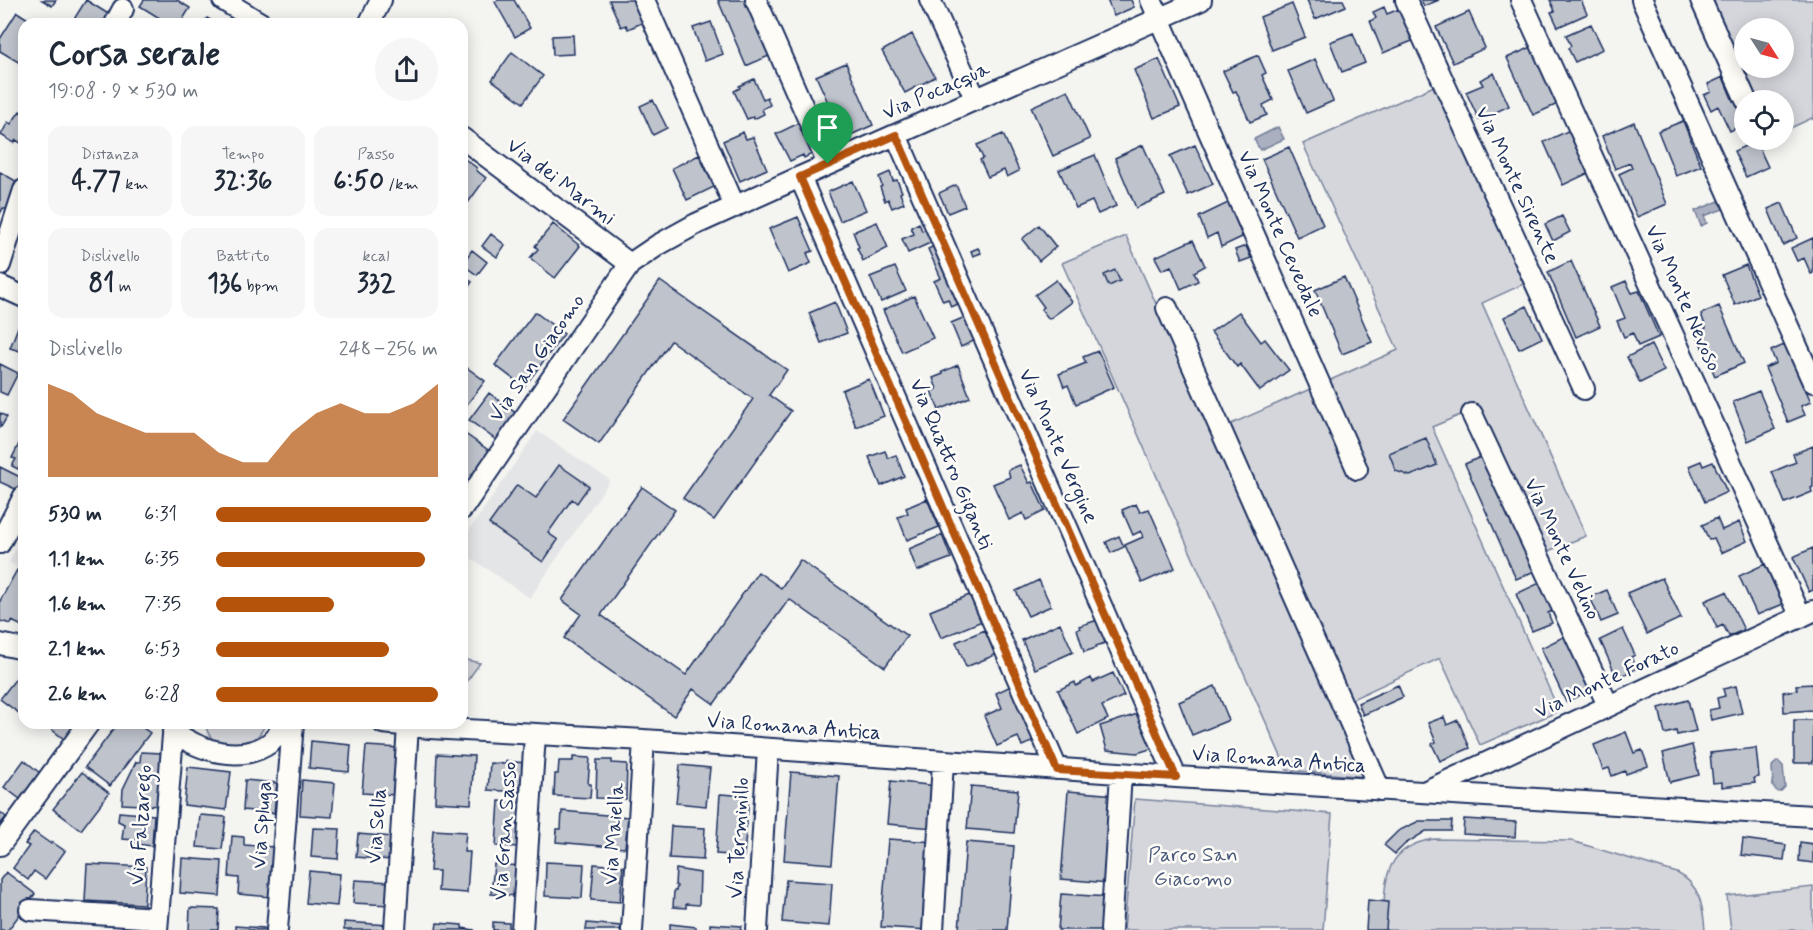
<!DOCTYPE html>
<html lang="it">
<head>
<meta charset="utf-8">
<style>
	:root { --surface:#fff; --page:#f6f6f7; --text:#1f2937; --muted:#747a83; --accent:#b45309 }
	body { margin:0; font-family:Mynerve,sans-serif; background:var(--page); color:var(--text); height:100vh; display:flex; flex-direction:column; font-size:22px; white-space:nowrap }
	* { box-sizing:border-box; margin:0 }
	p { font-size:20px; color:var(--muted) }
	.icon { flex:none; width:33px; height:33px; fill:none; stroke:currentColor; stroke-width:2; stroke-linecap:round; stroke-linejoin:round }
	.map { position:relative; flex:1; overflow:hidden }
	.panel { position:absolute; left:18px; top:18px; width:450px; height:711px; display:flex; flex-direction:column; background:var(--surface); border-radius:18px; box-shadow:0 3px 15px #0003 }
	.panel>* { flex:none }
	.needle { width:39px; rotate:126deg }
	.buttons { position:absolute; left:1734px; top:18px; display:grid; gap:12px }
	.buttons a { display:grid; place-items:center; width:60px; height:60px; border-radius:50%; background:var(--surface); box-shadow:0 3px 15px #0003; font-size:30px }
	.pin { position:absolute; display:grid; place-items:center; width:51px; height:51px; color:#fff; margin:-62px -26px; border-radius:50% 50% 50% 0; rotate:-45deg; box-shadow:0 0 6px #0007 }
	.pin .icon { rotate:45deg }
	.round { display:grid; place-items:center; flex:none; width:63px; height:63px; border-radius:32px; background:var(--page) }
	.overview { display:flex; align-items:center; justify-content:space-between; height:102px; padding:0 30px }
	h1 { font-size:33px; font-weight:700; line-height:45px }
	.stats { display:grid; grid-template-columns:repeat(3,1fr); gap:9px; height:102px; padding:6px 30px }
	.stats div { display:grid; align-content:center; border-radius:15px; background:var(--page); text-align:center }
	.stats b { font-size:26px; font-weight:700 }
	.stats small { font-size:16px; font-weight:400 }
	.stats p { font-size:16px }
	.chart { height:168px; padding:12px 30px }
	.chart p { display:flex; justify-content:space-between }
	.chart svg { width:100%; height:108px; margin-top:6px; fill:var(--accent); opacity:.7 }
	ul { padding:0 30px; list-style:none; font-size:20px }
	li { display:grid; grid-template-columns:96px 72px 1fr; align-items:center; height:45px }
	li i { height:15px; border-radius:8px; background:var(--accent) }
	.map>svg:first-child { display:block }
	.built { fill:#e4e5e6 }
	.green { fill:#d4d6db; stroke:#78829c; stroke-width:1.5; fill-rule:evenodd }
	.water { fill:#aab0bf; stroke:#717c98; stroke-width:1.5 }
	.building { fill:#bfc3cc; stroke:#1b2f5e; stroke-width:1.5 }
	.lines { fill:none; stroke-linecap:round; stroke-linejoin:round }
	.street-casing { stroke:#1b2f5e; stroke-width:24 }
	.street { stroke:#fdfcf7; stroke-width:20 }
	.route-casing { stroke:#fff; stroke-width:12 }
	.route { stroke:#b45309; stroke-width:8 }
	.labels { text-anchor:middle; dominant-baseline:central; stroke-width:5; stroke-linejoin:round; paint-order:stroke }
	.street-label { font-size:21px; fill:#1b2f5e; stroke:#fdfcf7 }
	.park-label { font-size:21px; fill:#49597d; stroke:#fdfcf7 }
</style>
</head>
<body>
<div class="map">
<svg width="1813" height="930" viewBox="0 0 1813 930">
	<rect width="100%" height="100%" fill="#f4f4f1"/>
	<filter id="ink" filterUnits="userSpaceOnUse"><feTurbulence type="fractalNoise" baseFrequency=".0167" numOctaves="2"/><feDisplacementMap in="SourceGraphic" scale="12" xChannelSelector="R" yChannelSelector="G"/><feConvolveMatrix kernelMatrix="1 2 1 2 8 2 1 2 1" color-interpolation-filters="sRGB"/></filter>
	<g filter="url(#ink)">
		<path class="built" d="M537,431L610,480L530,598L462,552V541Z
			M24,532V571L9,562Z"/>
		<path class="green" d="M1710,0H1813V120L1812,118L1784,131V100H1754ZM1744,28H1784V68H1744Z
			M1434,86L1526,283L1482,303L1586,536L1548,551L1479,407L1432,427L1559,711L1480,745L1440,658L1335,707L1368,777L1287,770L1062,263L1126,236L1213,432L1398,350L1303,144Z
			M462,659L480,663L462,688Z
			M206,723H266C262,732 257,740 247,744C230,751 206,743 206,723Z
			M1135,799L1332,814L1323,930H1124Z
			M1434,839L1572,841L1677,873C1700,884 1703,906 1705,930H1383C1385,886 1380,847 1434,839Z
			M1813,887V930H1731L1727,896Z"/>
		<path class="water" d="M1278,127L1284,139L1260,150L1254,139Z
			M1719,201L1723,209L1704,216L1707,223L1701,226L1695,211Z
			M1778,761L1783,766L1785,787L1781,791L1778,792L1773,787L1772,767L1773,765Z"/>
		<path class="building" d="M42,0H56L52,6Z
			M86,0L110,15L104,24H71Z
			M144,0H177L190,8L180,24H169L140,6Z
			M498,0H514L530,28L515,37L495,2Z
			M609,0H637L646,21L628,29L626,25L621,27Z
			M718,0H748L771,55L746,66Z
			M1107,0H1131L1134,7L1114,16Z
			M1307,0H1343L1346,6L1315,19Z
			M1421,0H1439L1424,6Z
			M1550,0H1581L1587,14L1558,27L1551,12L1555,11Z
			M1292,4L1305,37L1272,50L1260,17Z
			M1384,7L1387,14L1399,9L1412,41L1383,53L1370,21L1376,18L1373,12Z
			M17,12L36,24H24V57L20,63L0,51V39Z
			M1469,12L1485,48L1453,63L1436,27Z
			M207,18L217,24H203Z
			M711,22L723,54L705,61L693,28Z
			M1591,24L1603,49L1575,62L1568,48L1571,46L1566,35Z
			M1353,33L1365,63L1342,72L1330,42Z
			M912,34L935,77L905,93L882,51Z
			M573,35L574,54L553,55L552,36Z
			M1534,46L1560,103L1533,115L1507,58Z
			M512,52L543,76L523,103L492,80Z
			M1258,55L1266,73L1262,75L1273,100L1263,105L1267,115L1250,122L1236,91L1233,92L1223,71Z
			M1159,59L1180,107L1154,118L1134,70Z
			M1315,59L1333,101L1306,113L1288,71Z
			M846,63L873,125L844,138L816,76Z
			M1494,73L1509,106L1479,120L1466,92L1483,85L1480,80Z
			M1723,77L1733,101L1742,97L1744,104V124L1730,131L1718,106L1711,110L1704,95L1711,92L1708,84Z
			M754,79L763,99L767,97L770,105L762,109L764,114L754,119L753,117L747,119L734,91L740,88L739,86Z
			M1068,90L1090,139L1053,156L1031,107Z
			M653,100L667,128L653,135L640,106Z
			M20,111L24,114V145L16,140L14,143L1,135L8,122L11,124Z
			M803,121L818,151L804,158L803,155L790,161L776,134Z
			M1683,121L1701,166L1676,176L1658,131Z
			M1634,122L1667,204L1637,217L1619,174L1632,168L1630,163L1615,169L1602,136Z
			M1574,128L1593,171L1563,185L1544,142Z
			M743,132L746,139L753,137L767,169L740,181L723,141Z
			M1003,134L1019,171L1007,177L1004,170L988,177L980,160L983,158L977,145Z
			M1756,141L1768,167L1746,177L1734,151Z
			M1143,145L1165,195L1136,208L1115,158Z
			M1195,145L1213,184L1188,195L1170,156Z
			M1289,147L1323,225L1297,237L1262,159Z
			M699,155L714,187L687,200L672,168Z
			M1095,155L1116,206L1098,214L1092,201L1076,208L1059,170Z
			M462,157L477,168L476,170L486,178L462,211Z
			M0,172L21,184L7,210L3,208L0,214Z
			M890,172L893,181L897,180L902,192L900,193L904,203L892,208L888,199L885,201L880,187L882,186L879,177Z
			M853,181L866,210L840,221L828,192Z
			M956,185L965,206L948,213L939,193Z
			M1230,202L1242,237L1221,247L1217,233L1207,238L1199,217Z
			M1782,203L1797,238L1783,245L1768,209Z
			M1562,216L1570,232L1553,241L1545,224Z
			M798,217L813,251L807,253L811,263L788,273L769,229Z
			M877,222L888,248L863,261L857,248L859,247L853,232Z
			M919,223L922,231L934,226L939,239L908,253L902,239L914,234L911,227Z
			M553,224L580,246L555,278L530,258L538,249L535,246Z
			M1039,225L1056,247L1039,261L1022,239Z
			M491,234L505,245L497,257L482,246Z
			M1813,238V273L1811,274L1804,258L1797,261L1791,248Z
			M1193,240L1205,266L1194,272L1198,281L1181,289L1171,266L1162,270L1155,257Z
			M940,243L966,301L951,307L948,299L943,301L934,281L941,278L928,249Z
			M1246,246L1251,258L1240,262L1235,250Z
			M978,248L981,253L973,256L971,251Z
			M472,250L487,262L477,275L462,264Z
			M1571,261L1600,326L1576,337L1548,272Z
			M1746,265L1758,295L1735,305L1722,275Z
			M895,267L906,291L881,302L870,277Z
			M1115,270L1120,281L1109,286L1104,275Z
			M462,275L472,282L462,296Z
			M1344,277L1372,342L1342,354L1315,290Z
			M1056,280L1072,302L1049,319L1041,309L1044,307L1035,295Z
			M660,281L787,370L769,395L791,411L714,520L683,498L753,399L671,341L599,444L563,419Z
			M1626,281L1632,293L1639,291L1659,337L1638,346L1633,333L1624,337L1617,321L1625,318L1612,287Z
			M914,296L933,338L902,352L883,310Z
			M835,302L847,333L821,343L809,313Z
			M1527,306L1542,338L1519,349L1504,317Z
			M1719,306L1744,363L1715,376L1696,333L1706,328L1701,314Z
			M535,312L564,334L524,387L495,365Z
			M1239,312L1261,342L1265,339L1289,370L1260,391L1240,364L1237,367L1211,332Z
			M970,315L980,338L961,347L951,323Z
			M20,322L24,323V355L22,354L23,352L10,348Z
			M1786,344L1811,402L1801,406L1805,415L1788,422L1765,368L1776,363L1771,351Z
			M1651,345L1664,371L1640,383L1627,357Z
			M1098,351L1114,387L1076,404L1068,385L1064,387L1059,374L1086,363L1083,357Z
			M0,364L18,373L7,395L0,392Z
			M462,364L485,381L462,411Z
			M958,365L970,397L939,410L931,391L937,389L933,378L943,374L942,372Z
			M869,379L884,416L856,427L842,390Z
			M1759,391L1775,429L1748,441L1733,402Z
			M489,393L517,414L500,443L469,420Z
			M0,413L7,417L1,427H0Z
			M464,433L491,452L469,482L462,477V436Z
			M1426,438L1437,465L1410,476L1396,471L1389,453Z
			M21,440L24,441V472L12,466L16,459L12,458Z
			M1813,446V487L1811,488L1812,492L1785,503L1772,472L1796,462L1793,454Z
			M885,451L888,458L896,455L904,476L881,486L869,457Z
			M1487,454L1539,569L1516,579L1465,464Z
			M1701,461L1703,466L1713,462L1727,492L1705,502L1689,466Z
			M559,465L589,486L577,503L572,499L548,533L558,540L543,562L489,524L517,485L536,498Z
			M1020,465L1029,483L1032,482L1045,511L1026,520L1023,513L1009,520L993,484L1010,477L1008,470Z
			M0,467L24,479V488L22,492L0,482Z
			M642,487L675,510L601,615L686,675L758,572L781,588L800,560L907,636L885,667L789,599L714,704L693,689L674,716L564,638L581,614L562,600Z
			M927,499L939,527L907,540L898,517L908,513L906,508Z
			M1136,504L1140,512L1149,509L1175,568L1142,583L1125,545L1143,537L1141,531L1133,535L1122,510Z
			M1717,518L1722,530L1739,522L1747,541L1721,553L1714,538L1709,540L1702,525Z
			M942,535L951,558L917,571L909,549Z
			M1119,536L1124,547L1111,553L1106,542Z
			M1813,548V590L1809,592L1793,557Z
			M1765,564L1783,604L1757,615L1739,576Z
			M17,570L24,574V627L12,621L11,624L0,621V601Z
			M1662,578L1681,618L1647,634L1627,593Z
			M1039,580L1051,606L1028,616L1016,591Z
			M1544,581L1557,609L1548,613L1552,623L1532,631L1516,594Z
			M1607,590L1618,615L1601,622L1590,597Z
			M1726,592L1744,630L1729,636L1723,625L1717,628L1705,601Z
			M972,594L987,619L941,638L930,611Z
			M1098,620L1105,643L1096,646V648L1084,652L1077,629L1080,628L1079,626Z
			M1060,623L1073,652L1035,669L1022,640Z
			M1623,629L1635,655L1631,657L1636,669L1617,678L1600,640Z
			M985,630L995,655L966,667L956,642Z
			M1567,635L1595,688L1566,702L1541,648Z
			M24,668V717L0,699Z
			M1113,673L1124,696L1102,706L1108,719L1078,734L1058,690L1075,682L1076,686L1091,678L1093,682Z
			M1017,683L1041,738L1022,746L1018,737L997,746L984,716L1002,708L996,693Z
			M1813,684V710L1784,712L1783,692L1797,690L1796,685Z
			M1398,685L1403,697L1363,715L1358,703Z
			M1215,686L1229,720L1192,735L1179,702Z
			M1736,686L1742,713L1711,720L1709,710L1719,708L1717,698L1725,696L1723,689Z
			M1688,700L1696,731L1677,735L1676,731L1665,734L1659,708Z
			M1147,711L1157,747L1137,753L1107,750L1100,726Z
			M1444,717L1447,725L1458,720L1470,748L1440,761L1432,744L1436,742L1428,723Z
			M1794,720H1813V763H1794Z
			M47,723H84L69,743L46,725Z
			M118,723H136L150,733L110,786L85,767Z
			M1626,732L1634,753L1642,750L1648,766L1626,774L1625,771L1612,776L1609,768L1603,770L1594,745Z
			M311,741L351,745L349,772L309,768Z
			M1692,745L1699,775L1670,782L1663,753Z
			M366,746L400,748L397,795L362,793Z
			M1756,748L1759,777L1754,778L1755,783L1722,787V782L1713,783L1710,753Z
			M141,752L161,753L160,781L162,806L122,804L123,789L136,762H140Z
			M437,754L474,756L471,804L435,802Z
			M573,757L590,758L588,784H591L590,798L554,796L555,774H558L559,761H573Z
			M24,760L40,773L20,799L4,787Z
			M597,760H612V763L627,764L626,799L596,798Z
			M506,761L525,763L524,783H520V792L488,790L490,763L506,764Z
			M680,765L710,768L706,806L676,803Z
			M188,767L231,772L226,810L184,805Z
			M82,772L109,793L81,830L53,809Z
			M791,772L839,776L832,864L784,860Z
			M245,780L277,783L274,813L243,810Z
			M302,780L335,783L332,817L300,815Z
			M891,781L937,786L934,828L887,824Z
			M971,786L1018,790L1014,833L967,829Z
			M1068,791L1116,795L1109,883L1061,879Z
			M720,794L749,796L744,856L716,854Z
			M499,801L524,803L522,847L496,846Z
			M562,811L628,817L625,848L556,842L557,829H561Z
			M0,812L6,817L0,825Z
			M119,812L154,815L152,846L136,844V840L122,839L124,824L118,821Z
			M200,815L226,817L222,849L197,847Z
			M1464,819L1516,822L1515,837L1463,834Z
			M1419,821H1452L1451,831H1426L1405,844L1395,854L1384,845L1398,831Z
			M671,826L705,828L703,860L669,858Z
			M313,828L340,829L338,859L311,857Z
			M433,830L466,832L464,852H470L467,893L438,891L439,871H430Z
			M34,832L51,844L52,842L65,851L45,879L34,871L28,880L13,868L29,846L25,844Z
			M358,834L393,837L391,860L356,857Z
			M232,836L244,837V845L274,847L270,897L238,894L239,878L229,877Z
			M888,839L935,842L929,930L881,927Z
			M1743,839L1786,845L1784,860L1741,855Z
			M966,842L1014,846L1007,930H959Z
			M1800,842L1813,844V863L1799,861Z
			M182,858L222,861L220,896L180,893Z
			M546,862L584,864L582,898L545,896Z
			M87,864L146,867L144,904L85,901Z
			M494,864L521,866L519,896L491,894Z
			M594,864L623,866L620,902L591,900Z
			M676,869L700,873L699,905L686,904V908L673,907L674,891H676L677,886L675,885Z
			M309,871L340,874L337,906L306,903Z
			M6,872L35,894L8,930H0V880Z
			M355,880L391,882L390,905L353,903Z
			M786,880L832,883L829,926L782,922Z
			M1061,894L1108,897L1105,930H1058Z
			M1368,900L1388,902L1386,930H1366Z
			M190,908L219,909L218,930H189Z
			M344,922L389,925V930H344Z
			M493,922L509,923V930H493Z
			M437,923L462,925V928L475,930H436Z
			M587,923L621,926L620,930H586Z
			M670,924L696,927V930H670Z
			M710,924L742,926L741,930H710Z
			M235,926L264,928V930H235Z"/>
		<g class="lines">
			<g class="street-casing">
				<path id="street" d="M223,0L262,24
					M644,0L735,207
					M756,0L828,164
					M930,0L976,100
					M1151,0L1357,469
					M1406,0L1584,389
					M1521,0L1801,617
					M1642,0L1813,382
					M1701,0L1746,100
					M115,24L123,9
					M369,24L381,0
					M896,135L1176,777
					M462,138L630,264
					M800,177L1057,769
					M0,265L24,190
					M0,286L24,297
					M1167,308L1380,790
					M1472,414L1608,705
					M462,509L630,264L658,245L696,224L800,177L1201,0
					M0,543L24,496
					M0,644L24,649
					M383,723L430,728L644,740L1176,777L1813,816
					M173,731C199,751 242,764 271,742C277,737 282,729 286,723
					M1424,792L1813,611
					M0,845L89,723
					M30,910L158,918
					M157,930L174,723
					M277,930L293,723
					M395,930L408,726
					M522,930L535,735
					M632,930L644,740
					M757,930L768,749
					M933,930L943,762
					M1111,930L1121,774"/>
			</g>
			<use href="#street" class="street"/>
		</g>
	</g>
	<g class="lines" filter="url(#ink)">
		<g class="route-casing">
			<path id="route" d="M896,135L1176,777L1057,770L800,177Z"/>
		</g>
		<use href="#route" class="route"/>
	</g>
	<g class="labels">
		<g class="street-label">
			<text transform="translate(936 91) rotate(-24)">Via Pocacqua</text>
			<text transform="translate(561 182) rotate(37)">Via dei Marmi</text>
			<text transform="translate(1517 185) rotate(65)">Via Monte Sirente</text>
			<text transform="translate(1280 234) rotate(66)">Via Monte Cevedale</text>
			<text transform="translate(1683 298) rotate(66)">Via Monte Nevoso</text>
			<text transform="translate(537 358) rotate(-55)">Via San Giacomo</text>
			<text transform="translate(1058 446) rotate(66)">Via Monte Vergine</text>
			<text transform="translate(951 464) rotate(67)">Via Quattro Giganti</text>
			<text transform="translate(1562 549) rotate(65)">Via Monte Velino</text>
			<text transform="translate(1607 680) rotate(-25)">Via Monte Forato</text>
			<text transform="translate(794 727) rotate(4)">Via Romana Antica</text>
			<text transform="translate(1279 760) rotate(4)">Via Romana Antica</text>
			<text transform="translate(141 825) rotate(-86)">Via Falzarego</text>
			<text transform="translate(262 825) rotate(-86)">Via Spluga</text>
			<text transform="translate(377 826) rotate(-86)">Via Sella</text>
			<text transform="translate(505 831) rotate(-86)">Via Gran Sasso</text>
			<text transform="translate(614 834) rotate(-86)">Via Maiella</text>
			<text transform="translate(739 838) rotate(-87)">Via Terminillo</text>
		</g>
		<g class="park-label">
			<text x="1193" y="855">Parco San<tspan x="1193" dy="24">Giacomo</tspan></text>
		</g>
	</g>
</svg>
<div class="buttons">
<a><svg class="needle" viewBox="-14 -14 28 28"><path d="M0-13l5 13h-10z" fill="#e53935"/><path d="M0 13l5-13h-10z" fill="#747a83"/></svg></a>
<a><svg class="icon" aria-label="locate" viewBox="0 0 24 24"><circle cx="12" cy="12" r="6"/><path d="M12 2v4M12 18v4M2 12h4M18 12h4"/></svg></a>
</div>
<div class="pin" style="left:828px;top:164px;background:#1e9e55"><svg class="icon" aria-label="arrive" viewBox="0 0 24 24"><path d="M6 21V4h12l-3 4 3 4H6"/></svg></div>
<section class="panel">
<div class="overview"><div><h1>Corsa serale</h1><p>19:08 · 9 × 530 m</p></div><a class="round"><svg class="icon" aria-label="share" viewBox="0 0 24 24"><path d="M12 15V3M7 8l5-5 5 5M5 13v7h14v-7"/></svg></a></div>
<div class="stats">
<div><p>Distanza</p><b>4.77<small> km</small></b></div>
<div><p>Tempo</p><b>32:36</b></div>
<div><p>Passo</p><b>6:50<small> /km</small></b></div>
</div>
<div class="stats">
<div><p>Dislivello</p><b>81<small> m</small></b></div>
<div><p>Battito</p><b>136<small> bpm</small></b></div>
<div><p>kcal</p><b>332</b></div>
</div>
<div class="chart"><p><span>Dislivello</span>248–256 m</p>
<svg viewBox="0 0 160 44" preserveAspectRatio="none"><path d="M0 44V6L10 10L20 18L30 22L40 26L50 26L60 26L70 34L80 38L90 38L100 26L110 18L120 14L130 18L140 18L150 14L160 6V44z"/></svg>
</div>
<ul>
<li><b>530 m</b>6:31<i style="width:97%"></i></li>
<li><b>1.1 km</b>6:35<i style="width:94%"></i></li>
<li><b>1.6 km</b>7:35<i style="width:53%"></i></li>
<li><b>2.1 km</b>6:53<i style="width:78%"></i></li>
<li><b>2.6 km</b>6:28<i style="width:100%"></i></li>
</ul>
</section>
</div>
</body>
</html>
